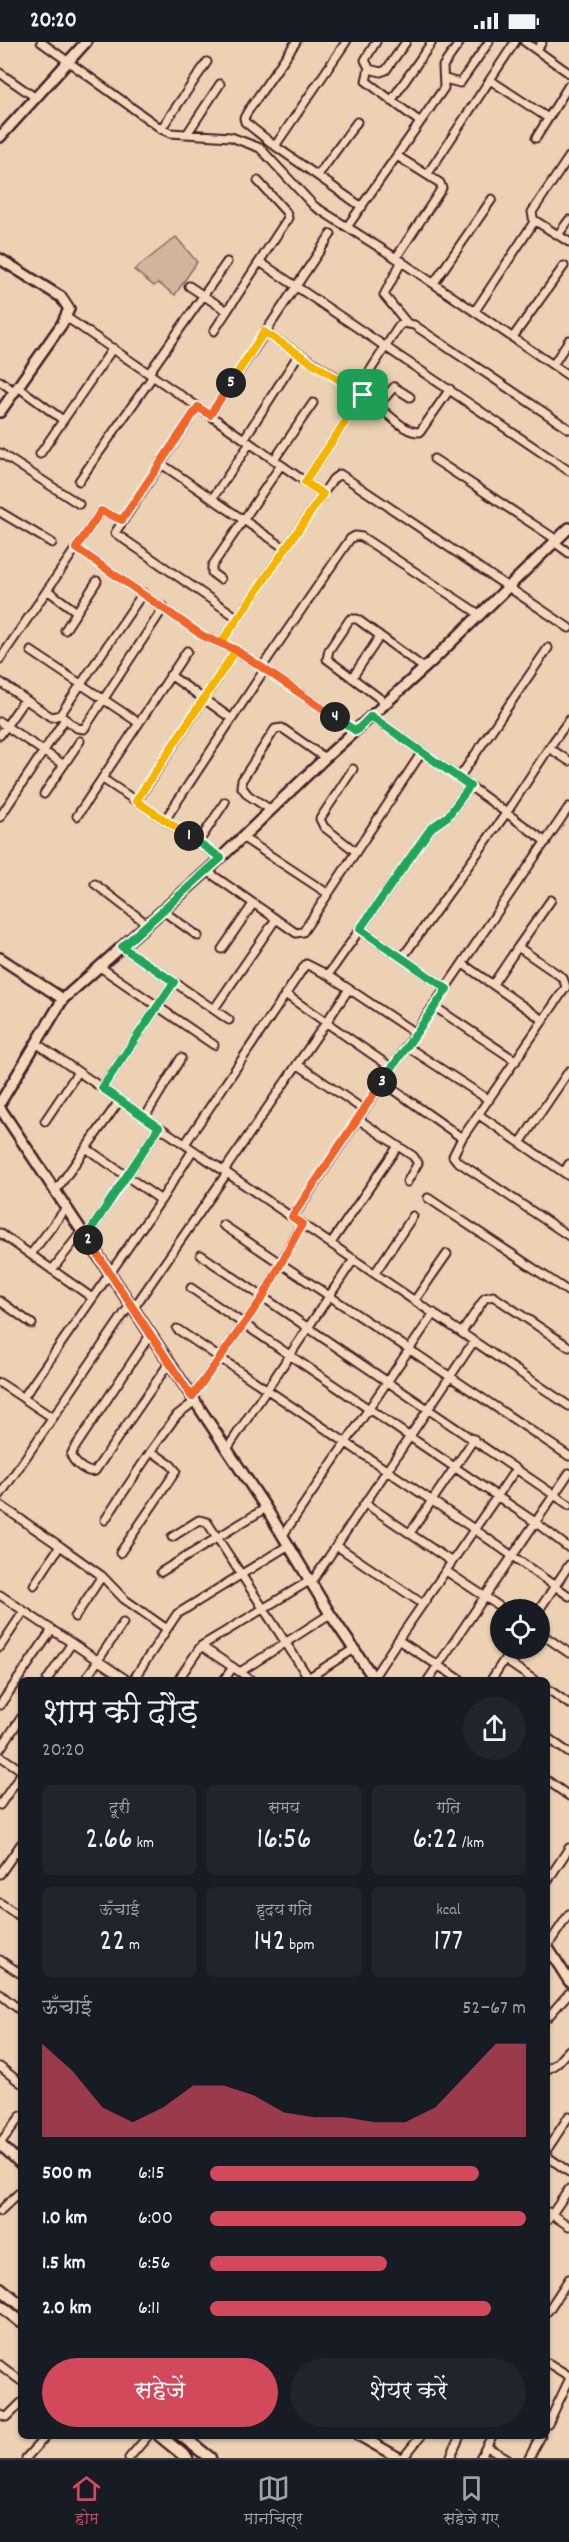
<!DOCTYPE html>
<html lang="hi">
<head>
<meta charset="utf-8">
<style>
	:root { --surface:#171b24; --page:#20242c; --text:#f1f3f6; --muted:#9ea1a6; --line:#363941; --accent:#d1495b }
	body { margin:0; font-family:Dekko,"Playpen Sans Deva",sans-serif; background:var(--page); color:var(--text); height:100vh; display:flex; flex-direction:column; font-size:22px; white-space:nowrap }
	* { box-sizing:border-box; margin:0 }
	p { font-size:20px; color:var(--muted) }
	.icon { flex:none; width:33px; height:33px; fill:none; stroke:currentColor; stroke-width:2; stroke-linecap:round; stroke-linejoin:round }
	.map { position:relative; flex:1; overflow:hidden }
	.panel { position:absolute; left:18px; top:1635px; width:532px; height:762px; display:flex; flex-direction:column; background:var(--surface); border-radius:9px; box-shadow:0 2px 4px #0004 }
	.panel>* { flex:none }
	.tools { position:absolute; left:490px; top:1557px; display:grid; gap:12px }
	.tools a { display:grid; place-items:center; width:60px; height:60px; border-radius:50%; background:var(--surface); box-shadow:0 2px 4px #0004; font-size:30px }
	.pin { position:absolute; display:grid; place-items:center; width:51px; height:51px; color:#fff; margin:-26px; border-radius:12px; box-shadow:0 3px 9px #0006 }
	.km { position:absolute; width:30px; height:30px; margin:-15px; border-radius:50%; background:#222; color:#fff; font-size:16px; line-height:30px; text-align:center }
	.round { display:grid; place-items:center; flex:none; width:63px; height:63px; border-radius:32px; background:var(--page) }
	.headline { display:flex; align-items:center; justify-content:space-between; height:102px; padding:0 24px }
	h1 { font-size:33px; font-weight:600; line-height:45px }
	.stats { display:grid; grid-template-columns:repeat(3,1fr); gap:9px; height:102px; padding:6px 24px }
	.stats div { display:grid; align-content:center; border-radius:9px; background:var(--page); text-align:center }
	.stats b { font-size:30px; font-weight:600 }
	.stats small { font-size:16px; font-weight:400 }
	.stats p { font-size:16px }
	.chart { height:168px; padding:12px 24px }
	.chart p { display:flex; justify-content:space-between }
	.chart svg { width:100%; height:108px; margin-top:6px; fill:var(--accent); opacity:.7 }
	.button { display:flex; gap:12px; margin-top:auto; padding:12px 24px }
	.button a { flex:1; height:69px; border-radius:36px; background:var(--accent); color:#fff; font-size:24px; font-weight:600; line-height:69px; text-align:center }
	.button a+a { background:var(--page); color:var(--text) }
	ul { padding:0 24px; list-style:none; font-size:20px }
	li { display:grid; grid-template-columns:96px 72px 1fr; align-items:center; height:45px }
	li i { height:15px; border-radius:8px; background:var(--accent) }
	.status { display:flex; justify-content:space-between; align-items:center; height:42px; padding:0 30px; background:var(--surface); direction:ltr }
	.status svg { height:16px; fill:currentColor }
	.dock { display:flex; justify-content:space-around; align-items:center; height:84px; border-top:2px solid var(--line); background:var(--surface); font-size:16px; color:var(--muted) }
	.dock a { display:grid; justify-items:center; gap:3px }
	.dock .active { color:var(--accent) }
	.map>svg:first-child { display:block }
	.green { fill:#d1b49c; stroke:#8e6a64; stroke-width:1.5 }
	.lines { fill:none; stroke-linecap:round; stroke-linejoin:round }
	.minor-casing { stroke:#4a1f2b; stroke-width:11 }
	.tertiary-casing { stroke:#4a1f2b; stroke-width:14 }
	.secondary-casing { stroke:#4a1f2b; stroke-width:15 }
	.minor { stroke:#f3d8b9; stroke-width:7 }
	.tertiary { stroke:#f3d8b9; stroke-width:9 }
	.secondary { stroke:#f3d8b9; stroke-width:10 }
	.split-1-casing { stroke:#fff; stroke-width:12 }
	.split-2-casing { stroke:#fff; stroke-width:12 }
	.split-3-casing { stroke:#fff; stroke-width:12 }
	.split-4-casing { stroke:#fff; stroke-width:12 }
	.split-5-casing { stroke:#fff; stroke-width:12 }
	.split-6-casing { stroke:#fff; stroke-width:12 }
	.split-1 { stroke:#f5b400; stroke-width:8 }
	.split-2 { stroke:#22a559; stroke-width:8 }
	.split-3 { stroke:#f0652b; stroke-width:8 }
	.split-4 { stroke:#22a559; stroke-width:8 }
	.split-5 { stroke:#f0652b; stroke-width:8 }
	.split-6 { stroke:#f5b400; stroke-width:8 }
</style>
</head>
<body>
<div class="status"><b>20:20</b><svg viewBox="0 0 49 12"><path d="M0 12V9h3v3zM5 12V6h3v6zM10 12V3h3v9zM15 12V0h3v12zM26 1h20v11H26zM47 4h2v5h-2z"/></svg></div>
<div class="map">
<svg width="569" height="2416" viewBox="0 0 569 2416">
	<rect width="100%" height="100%" fill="#ecd1b3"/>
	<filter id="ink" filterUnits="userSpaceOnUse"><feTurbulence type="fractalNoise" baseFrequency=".0167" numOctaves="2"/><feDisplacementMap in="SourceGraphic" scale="12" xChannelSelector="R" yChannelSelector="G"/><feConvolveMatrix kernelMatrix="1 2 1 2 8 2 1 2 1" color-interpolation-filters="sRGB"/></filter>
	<g filter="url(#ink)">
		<path class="green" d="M176,195L197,220L175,253L158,241L154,244L134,228Z"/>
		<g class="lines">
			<g class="minor-casing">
				<path id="minor" d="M41,0L163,88L170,91L231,95L260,106L314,164L347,185
					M296,0L248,69L244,76L245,80L275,104L362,165
					M376,0L365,18L369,26L366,39L420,80
					M460,0L443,24L444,46L347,185L396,216L569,334
					M525,0L569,31
					M537,8L542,0
					M369,27L381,30L386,28L406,0
					M0,31L36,56
					M445,37L460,41L489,0
					M490,38L548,76
					M391,59L432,0
					M161,87L207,20
					M187,92L220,42
					M536,96L569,43
					M275,104L346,0
					M318,133L357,80
					M427,133L515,0
					M534,178L569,200
					M558,193L569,178
					M396,216L442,146L440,141L397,114
					M402,219L384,253L407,281
					M260,220L569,429
					M434,241L492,157
					M189,244L227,269
					M475,269L534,180L532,170L569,115
					M66,275L198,365
					M214,289L288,176L286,170L258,139
					M264,290C305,316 348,340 385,370C395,378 407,391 420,390L450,347
					M513,295L564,224
					M553,323L569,298
					M149,331L227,220
					M0,339L15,350
					M18,345L63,378
					M357,349L399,284L404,281L414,283L569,387
					M378,364L394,345L410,355
					M210,373L331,192
					M244,397L299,312
					M0,411L79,462
					M40,412L113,306
					M434,417L557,498
					M274,418L313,361
					M160,421L286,507
					M79,439L153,334
					M305,440L363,353
					M212,457L250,401
					M0,470L52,501
					M554,500L569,511
					M76,506L101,469L122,478
					M220,537L212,531V524L281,423
					M47,548L77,570
					M238,576L115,491L198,365L323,452
					M65,588L97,539
					M221,601L333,437L340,432L569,586
					M31,609L139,681L187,609
					M0,617L76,506L203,594L236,608L356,689
					M262,625L350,497L355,494L362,495L479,572
					M170,633L232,677
					M352,636L380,594
					M0,640L48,673L52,675L60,673L143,551
					M386,661L327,617L329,608L350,577H357L424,626
					M60,673L77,686L84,687L164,565
					M371,674L459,736
					M0,680L64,723
					M0,693L25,657
					M549,706L569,678
					M353,727L320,777L324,785L355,809
					M103,737L221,816
					M44,752L80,699
					M137,759L236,608
					M271,768L248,753L241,744L242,738L275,687L282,686L325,716
					M77,774L139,681
					M0,775L65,677
					M165,778L265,627
					M242,795L327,851
					M546,800L459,736L548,606
					M198,801L225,760
					M207,829L276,877L214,967
					M95,842L147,882
					M551,858L518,905L563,936L566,945L462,1096L453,1114L457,1119L569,1194
					M163,869L198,894
					M276,877L296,891L303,890L422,710
					M360,887L447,947
					M222,907L253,862
					M402,916L507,770L549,706L569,719
					M463,922L543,978
					M100,925L214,1003
					M328,933L431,786L448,774L470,744
					M174,940L229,978
					M493,942L518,905
					M285,952L392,1026
					M435,965L516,1019
					M415,991L569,765
					M36,1001L569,1364
					M406,1004L489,1058
					M297,1022L364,1068
					M383,1040L462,1096
					M102,1046L174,940L122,905
					M479,1073L569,1134
					M145,1075L181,1016
					M45,1079L78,1030
					M520,1101L569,1029
					M185,1102L306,922L328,933L415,991L293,1175
					M398,1104L413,1114L418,1121L407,1140
					M224,1129L349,947
					M564,1130L569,1122
					M55,1150L120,1058
					M428,1156L569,1250
					M161,1158L193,1108
					M223,1183L569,1414
					M0,1191L91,1255
					M86,1195L159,1085
					M331,1201L398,1104L358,1077
					M31,1212L67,1165
					M201,1213L516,1427
					M52,1228L82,1189
					M375,1231L413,1174
					M191,1246L535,1480L569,1506
					M415,1258L447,1212
					M0,1259L32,1282
					M133,1267L227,1131
					M177,1287L474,1487L569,1554
					M462,1290L485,1256L493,1254L569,1305
					M150,1293L74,1407L71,1413C74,1421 87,1432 95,1429L169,1321
					M0,1341L23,1356
					M192,1355L263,1255L302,1181
					M53,1376L23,1356L161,1158L86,1106
					M227,1407L354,1217
					M0,1453L130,1263
					M366,1462L452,1520
					M0,1463L60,1504
					M105,1478L151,1409
					M410,1491L474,1397
					M283,1493L434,1271
					M172,1495L199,1478L207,1480L310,1638
					M337,1504L423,1562
					M120,1511L176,1429L171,1423L151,1409L177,1373L195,1359
					M446,1529L505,1568
					M161,1530L266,1466
					M311,1538L201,1604L240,1630L330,1572
					M312,1540L474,1299
					M34,1543L60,1504L102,1534
					M0,1553L127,1638
					M539,1568L569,1523
					M75,1575L102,1534L124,1557L167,1587
					M540,1591L569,1611
					M398,1598L516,1427L569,1463
					M0,1605L24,1569
					M505,1618L534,1638
					M240,1630L251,1638
					M373,1636L398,1598L461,1638
					M47,1638L72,1601
					M85,1638L123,1581
					M133,1638L177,1572L289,1503
					M178,1638L201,1604
					M224,1638L233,1625
					M305,1638L354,1607
					M428,1638L569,1431
					M491,1638L512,1606
					M548,1647L569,1662
					M0,1663L52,1588
					M548,1696L569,1711
					M0,1707L21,1676
					M0,1714L21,1728
					M548,1739L569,1754
					M0,1763L21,1732
					M0,1832L21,1802
					M548,1838L569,1806
					M0,1861L21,1875
					M548,1903L569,1872
					M0,1918L21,1932
					M0,1952L21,1969
					M548,1975L569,1951
					M0,2025L21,2041
					M548,2027L557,2021L569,2008
					M0,2101L21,2074
					M548,2106L569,2074
					M548,2115L569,2130
					M0,2169L21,2149
					M548,2170L569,2184
					M548,2178L569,2147
					M548,2269L569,2237
					M548,2321L569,2334
					M0,2323L21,2339
					M0,2373L7,2375L21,2361
					M548,2382L569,2338
					M487,2405L507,2416
					M26,2416L46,2394
					M129,2416L148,2394
					M403,2416L421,2394
					M450,2416L460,2394
					M480,2416L492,2394
					M529,2416L541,2394"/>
			</g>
			<g class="tertiary-casing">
				<path id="tertiary" d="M0,95L86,0
					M0,217L61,255L69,267L62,282L0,370
					M0,916L63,957
					M0,1061L63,957L207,829L325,716L430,621L569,486
					M0,1066L266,1466L330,1572L375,1638
					M548,1906L569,1939
					M0,2102L21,2122
					M360,2394L399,2416"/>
			</g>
			<g class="secondary-casing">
				<path id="secondary" d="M0,2246L21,2263
					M0,2263L21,2280
					M160,2394L187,2416
					M182,2394L210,2416"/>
			</g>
			<use href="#minor" class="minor"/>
			<use href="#tertiary" class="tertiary"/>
			<use href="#secondary" class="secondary"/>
		</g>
	</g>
	<g class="lines" filter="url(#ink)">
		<g class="split-1-casing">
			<path id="split-1" d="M189,794L136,759L236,608L221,601L323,452L305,440L363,353"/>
		</g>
		<g class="split-2-casing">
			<path id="split-2" d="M88,1198L86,1195L159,1085L102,1046L174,940L122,905L221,816L189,794"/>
		</g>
		<g class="split-3-casing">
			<path id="split-3" d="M88,1198L192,1355L263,1255L302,1182L292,1175L382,1040"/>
		</g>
		<g class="split-4-casing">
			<path id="split-4" d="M335,675L356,689L371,674L470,744L448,774L431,786L360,887L447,947L382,1040"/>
		</g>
		<g class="split-5-casing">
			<path id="split-5" d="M231,341L210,373L198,365L122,478L101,469L76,506L203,594L236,608L335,675"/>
		</g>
		<g class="split-6-casing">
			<path id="split-6" d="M231,341L264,290L363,353"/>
		</g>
		<use href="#split-1" class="split-1"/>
		<use href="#split-2" class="split-2"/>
		<use href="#split-3" class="split-3"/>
		<use href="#split-4" class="split-4"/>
		<use href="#split-5" class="split-5"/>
		<use href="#split-6" class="split-6"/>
	</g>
</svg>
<div class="tools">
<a><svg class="icon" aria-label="locate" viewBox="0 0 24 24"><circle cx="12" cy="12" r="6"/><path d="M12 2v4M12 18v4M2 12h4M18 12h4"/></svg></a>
</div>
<div class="pin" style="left:363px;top:353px;background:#1e9e55"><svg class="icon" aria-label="arrive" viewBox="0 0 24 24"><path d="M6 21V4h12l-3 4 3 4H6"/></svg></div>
<b class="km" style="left:189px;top:794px">1</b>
<b class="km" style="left:88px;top:1198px">2</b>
<b class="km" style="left:382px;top:1040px">3</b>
<b class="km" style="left:335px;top:675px">4</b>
<b class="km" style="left:231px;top:341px">5</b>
<section class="panel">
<div class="headline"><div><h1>शाम की दौड़</h1><p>20:20</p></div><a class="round"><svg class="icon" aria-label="share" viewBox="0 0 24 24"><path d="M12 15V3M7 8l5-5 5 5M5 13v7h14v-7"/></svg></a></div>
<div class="stats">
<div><p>दूरी</p><b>2.66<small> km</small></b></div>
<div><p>समय</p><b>16:56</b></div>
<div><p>गति</p><b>6:22<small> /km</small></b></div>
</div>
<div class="stats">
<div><p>ऊँचाई</p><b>22<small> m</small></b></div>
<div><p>हृदय गति</p><b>142<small> bpm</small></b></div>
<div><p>kcal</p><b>177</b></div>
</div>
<div class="chart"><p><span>ऊँचाई</span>52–67 m</p>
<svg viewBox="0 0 160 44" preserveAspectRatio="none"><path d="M0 44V6L10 17L20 32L30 38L40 32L50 23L60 23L70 27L80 34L90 36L100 36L110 38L120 38L130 32L140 19L150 6L160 6V44z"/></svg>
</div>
<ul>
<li><b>500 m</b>6:15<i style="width:85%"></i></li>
<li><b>1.0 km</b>6:00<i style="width:100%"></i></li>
<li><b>1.5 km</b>6:56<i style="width:56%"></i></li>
<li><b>2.0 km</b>6:11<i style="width:89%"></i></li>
</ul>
<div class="button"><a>सहेजें</a><a>शेयर करें</a></div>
</section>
</div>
<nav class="dock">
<a class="active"><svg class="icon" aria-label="home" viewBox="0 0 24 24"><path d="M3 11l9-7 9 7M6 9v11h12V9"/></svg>होम</a>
<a><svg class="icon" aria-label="map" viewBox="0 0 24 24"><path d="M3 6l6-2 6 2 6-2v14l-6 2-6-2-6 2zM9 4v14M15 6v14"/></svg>मानचित्र</a>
<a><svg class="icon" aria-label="saved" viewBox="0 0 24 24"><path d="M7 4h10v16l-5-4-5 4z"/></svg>सहेजे गए</a>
</nav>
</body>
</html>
